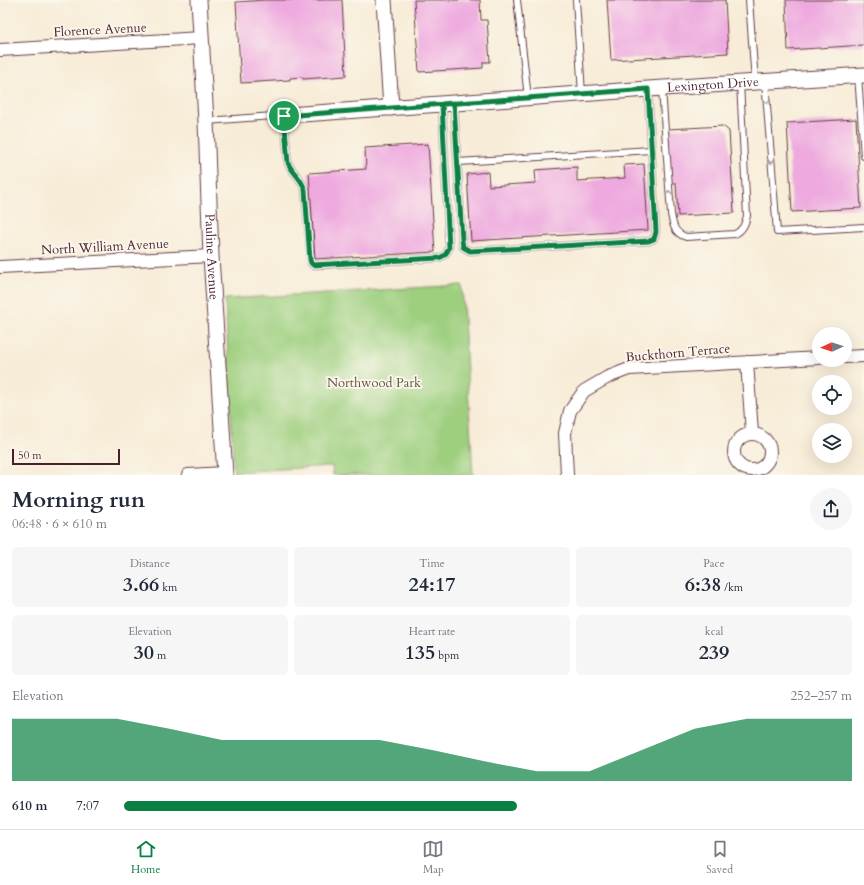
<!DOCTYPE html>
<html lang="en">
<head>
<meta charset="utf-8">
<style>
	:root { --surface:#fff; --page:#f6f6f7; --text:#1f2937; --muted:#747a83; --line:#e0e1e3; --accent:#0b8043 }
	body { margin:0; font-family:Cardo,serif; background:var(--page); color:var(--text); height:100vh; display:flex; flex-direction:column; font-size:15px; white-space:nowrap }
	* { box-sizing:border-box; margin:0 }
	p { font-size:13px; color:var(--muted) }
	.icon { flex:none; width:22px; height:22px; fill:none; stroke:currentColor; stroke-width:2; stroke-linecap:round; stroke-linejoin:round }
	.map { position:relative; height:475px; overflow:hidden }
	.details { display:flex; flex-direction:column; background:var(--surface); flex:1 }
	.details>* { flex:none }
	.needle { width:26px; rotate:266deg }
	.controls { position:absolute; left:812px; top:327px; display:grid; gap:8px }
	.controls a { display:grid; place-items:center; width:40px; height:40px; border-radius:50%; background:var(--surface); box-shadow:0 4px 16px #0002; font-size:20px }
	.scale { position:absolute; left:12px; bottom:10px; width:108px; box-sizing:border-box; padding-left:4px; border:2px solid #4a1f2b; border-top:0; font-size:11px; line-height:14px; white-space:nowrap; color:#4a1f2b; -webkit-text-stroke:3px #fbf7ec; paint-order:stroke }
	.pin { position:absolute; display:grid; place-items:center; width:34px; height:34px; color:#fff; margin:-17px; border:2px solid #fff; border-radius:50%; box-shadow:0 1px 4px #0007 }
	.round { display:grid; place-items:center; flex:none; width:42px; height:42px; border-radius:21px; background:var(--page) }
	.overview { display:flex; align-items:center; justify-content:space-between; height:68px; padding:0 12px }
	h1 { font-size:22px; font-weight:800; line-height:30px }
	.figures { display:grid; grid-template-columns:repeat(3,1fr); gap:6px; height:68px; padding:4px 12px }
	.figures div { display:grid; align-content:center; border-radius:6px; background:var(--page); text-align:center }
	.figures b { font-size:20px; font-weight:800 }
	.figures small { font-size:11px; font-weight:400 }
	.figures p { font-size:11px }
	.chart { height:112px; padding:8px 12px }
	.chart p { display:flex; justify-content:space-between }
	.chart svg { width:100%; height:72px; margin-top:4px; fill:var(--accent); opacity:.7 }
	ul { padding:0 12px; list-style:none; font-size:13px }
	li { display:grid; grid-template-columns:64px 48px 1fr; align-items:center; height:30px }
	li i { height:10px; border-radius:5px; background:var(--accent) }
	.tabs { display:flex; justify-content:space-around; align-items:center; height:56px; border-top:1px solid var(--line); background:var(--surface); font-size:11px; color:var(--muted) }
	.tabs a { display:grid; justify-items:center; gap:2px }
	.tabs .on { color:var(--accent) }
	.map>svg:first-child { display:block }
	.green { fill:#9ecf7f; stroke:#747755 }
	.building { fill:#eeaadf }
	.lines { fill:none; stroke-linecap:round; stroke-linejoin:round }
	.service-casing { stroke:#643e45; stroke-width:8 }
	.minor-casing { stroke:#643e45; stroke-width:14 }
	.tertiary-casing { stroke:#643e45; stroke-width:17 }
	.service { stroke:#fff; stroke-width:6 }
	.minor { stroke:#fff; stroke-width:12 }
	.tertiary { stroke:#fff; stroke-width:15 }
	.oneway { stroke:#ae9aa0 }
	.route-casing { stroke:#fff; stroke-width:8 }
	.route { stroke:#0b8043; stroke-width:5 }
	.labels { text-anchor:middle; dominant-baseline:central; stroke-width:3.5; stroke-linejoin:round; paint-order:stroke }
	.street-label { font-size:13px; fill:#4a1f2b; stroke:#fbf7ec }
	.park-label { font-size:13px; fill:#635444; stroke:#fbf7ec }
</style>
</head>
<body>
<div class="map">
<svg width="864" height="475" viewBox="0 0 864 475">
	<rect width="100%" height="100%" fill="#fbf7ec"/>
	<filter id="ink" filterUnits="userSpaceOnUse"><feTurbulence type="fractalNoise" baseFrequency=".025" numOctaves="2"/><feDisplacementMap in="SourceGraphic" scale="8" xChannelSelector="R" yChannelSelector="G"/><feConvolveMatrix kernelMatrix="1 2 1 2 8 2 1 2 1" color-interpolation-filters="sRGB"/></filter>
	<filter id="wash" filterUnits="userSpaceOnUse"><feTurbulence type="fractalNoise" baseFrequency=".012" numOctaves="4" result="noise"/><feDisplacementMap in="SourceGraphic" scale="16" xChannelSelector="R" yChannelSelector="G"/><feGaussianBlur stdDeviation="0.9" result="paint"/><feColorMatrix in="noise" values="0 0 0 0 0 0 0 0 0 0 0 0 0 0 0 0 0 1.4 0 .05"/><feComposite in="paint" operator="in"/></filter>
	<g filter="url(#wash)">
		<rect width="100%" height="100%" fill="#f7ecd7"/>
		<path class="green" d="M462,285L473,475H333L332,466L234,472L225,299Z"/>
		<g id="blocks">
			<path class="building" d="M265,0H342L346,76L303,79V77L290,78V80L241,83L236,2Z
				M414,0H480L481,20H487L490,62H483V68L419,72Z
				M607,0H725L728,53L611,60Z
				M786,0H864V45L788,50Z
				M856,119L861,208L792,212L787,123Z
				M723,126L729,131L734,213L678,216L676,183H671L668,129Z
				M428,144L435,252L315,259L309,173L366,169L365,148Z
				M644,164L648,230L471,241L467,174L488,172L489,186L536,183L535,170L577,167V181L625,178L624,165Z"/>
		</g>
	</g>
	<g filter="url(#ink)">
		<use href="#blocks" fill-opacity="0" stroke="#643e45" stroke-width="1"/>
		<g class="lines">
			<g class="service-casing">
				<path id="service" d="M517,0L528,98
					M576,0L582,94
					M749,0L755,82
					M858,75L864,156
					M765,81L777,232L864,227
					M662,89L671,214C673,225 674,233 686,237L735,234C743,230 745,224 747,216L740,83
					M454,103L462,240L463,247L470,251L649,241L654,239L656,232L648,89
					M284,116L288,163C293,174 301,177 305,190L311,263L313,265H317L439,258C445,256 447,253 449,248L442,104
					M206,121L274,116
					M458,162L651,150"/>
			</g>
			<g class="minor-casing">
				<path id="minor" d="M0,50L201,38
					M0,267L211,256
					M845,357L864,356
					M747,362L752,433
					M734 452a18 18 0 1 1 36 0a18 18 0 1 1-36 0Z
					M188,475L225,473
					M567,475L565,433L570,411L584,391L608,377L629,369L819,358"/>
			</g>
			<g class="tertiary-casing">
				<g id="tertiary">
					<path id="s1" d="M199,0L206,121L211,256L225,475"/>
					<path d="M384,0L391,108"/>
					<path id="s2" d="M275,116L648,89L864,75"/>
				</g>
			</g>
			<use href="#service" class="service"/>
			<use href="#minor" class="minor"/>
			<use href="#tertiary" class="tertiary"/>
		</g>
		<defs><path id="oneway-chevron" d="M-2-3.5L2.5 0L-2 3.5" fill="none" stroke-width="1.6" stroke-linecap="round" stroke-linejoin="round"/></defs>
		<g class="oneway">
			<use href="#oneway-chevron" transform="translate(767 101) rotate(85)"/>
			<use href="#oneway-chevron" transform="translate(771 161) rotate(86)"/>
			<use href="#oneway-chevron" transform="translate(669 193) rotate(-94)"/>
		</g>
	</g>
	<g class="lines" filter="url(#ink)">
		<g class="route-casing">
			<path id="route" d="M284,116L288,163C293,174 301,177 305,190L310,260L311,263L313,265L439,258C445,256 447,253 449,248L442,104L454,103L462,240L463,247L470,251L649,241L654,239L656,232L648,89L284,116"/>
		</g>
		<use href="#route" class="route"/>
	</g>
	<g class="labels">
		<g class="street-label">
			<text transform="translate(100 30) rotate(-3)">Florence Avenue</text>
			<text stroke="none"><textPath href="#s2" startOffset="439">Lexington Drive</textPath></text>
			<text transform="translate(105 247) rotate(-3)">North William Avenue</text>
			<text stroke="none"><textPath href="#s1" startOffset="257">Pauline Avenue</textPath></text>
			<text transform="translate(678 353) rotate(-5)">Buckthorn Terrace</text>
		</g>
		<g class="park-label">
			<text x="374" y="383">Northwood Park</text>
		</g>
	</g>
</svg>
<div class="controls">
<a><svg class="needle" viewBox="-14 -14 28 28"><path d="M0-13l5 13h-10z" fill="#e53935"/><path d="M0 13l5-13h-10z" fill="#747a83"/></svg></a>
<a><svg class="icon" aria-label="locate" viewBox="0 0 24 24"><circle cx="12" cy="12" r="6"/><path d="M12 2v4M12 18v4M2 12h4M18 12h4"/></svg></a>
<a><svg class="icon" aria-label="layers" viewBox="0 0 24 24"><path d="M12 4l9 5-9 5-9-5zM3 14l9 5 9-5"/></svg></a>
</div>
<div class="scale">50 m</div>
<div class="pin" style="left:284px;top:116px;background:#1e9e55"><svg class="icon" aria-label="arrive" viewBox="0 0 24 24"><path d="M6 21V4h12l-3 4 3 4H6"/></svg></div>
</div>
<section class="details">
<div class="overview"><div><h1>Morning run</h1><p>06:48 · 6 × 610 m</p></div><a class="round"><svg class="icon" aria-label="share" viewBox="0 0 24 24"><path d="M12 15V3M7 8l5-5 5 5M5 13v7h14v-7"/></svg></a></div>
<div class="figures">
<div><p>Distance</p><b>3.66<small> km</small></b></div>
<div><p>Time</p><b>24:17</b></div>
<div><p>Pace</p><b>6:38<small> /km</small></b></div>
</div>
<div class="figures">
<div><p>Elevation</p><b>30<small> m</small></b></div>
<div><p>Heart rate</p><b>135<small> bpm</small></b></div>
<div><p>kcal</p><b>239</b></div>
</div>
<div class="chart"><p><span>Elevation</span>252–257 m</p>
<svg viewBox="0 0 160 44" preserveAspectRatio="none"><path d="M0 44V6L10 6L20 6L30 12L40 19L50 19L60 19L70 19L80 25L90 32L100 38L110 38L120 25L130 12L140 6L150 6L160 6V44z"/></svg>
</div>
<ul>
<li><b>610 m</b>7:07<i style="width:54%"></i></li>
</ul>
</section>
<nav class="tabs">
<a class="on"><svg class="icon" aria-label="home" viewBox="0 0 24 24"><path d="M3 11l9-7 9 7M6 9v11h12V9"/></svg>Home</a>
<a><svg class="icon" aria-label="map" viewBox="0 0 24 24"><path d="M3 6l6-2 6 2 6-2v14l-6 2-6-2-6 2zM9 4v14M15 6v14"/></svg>Map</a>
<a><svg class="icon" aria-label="saved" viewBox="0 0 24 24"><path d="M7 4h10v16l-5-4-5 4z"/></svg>Saved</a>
</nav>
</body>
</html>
